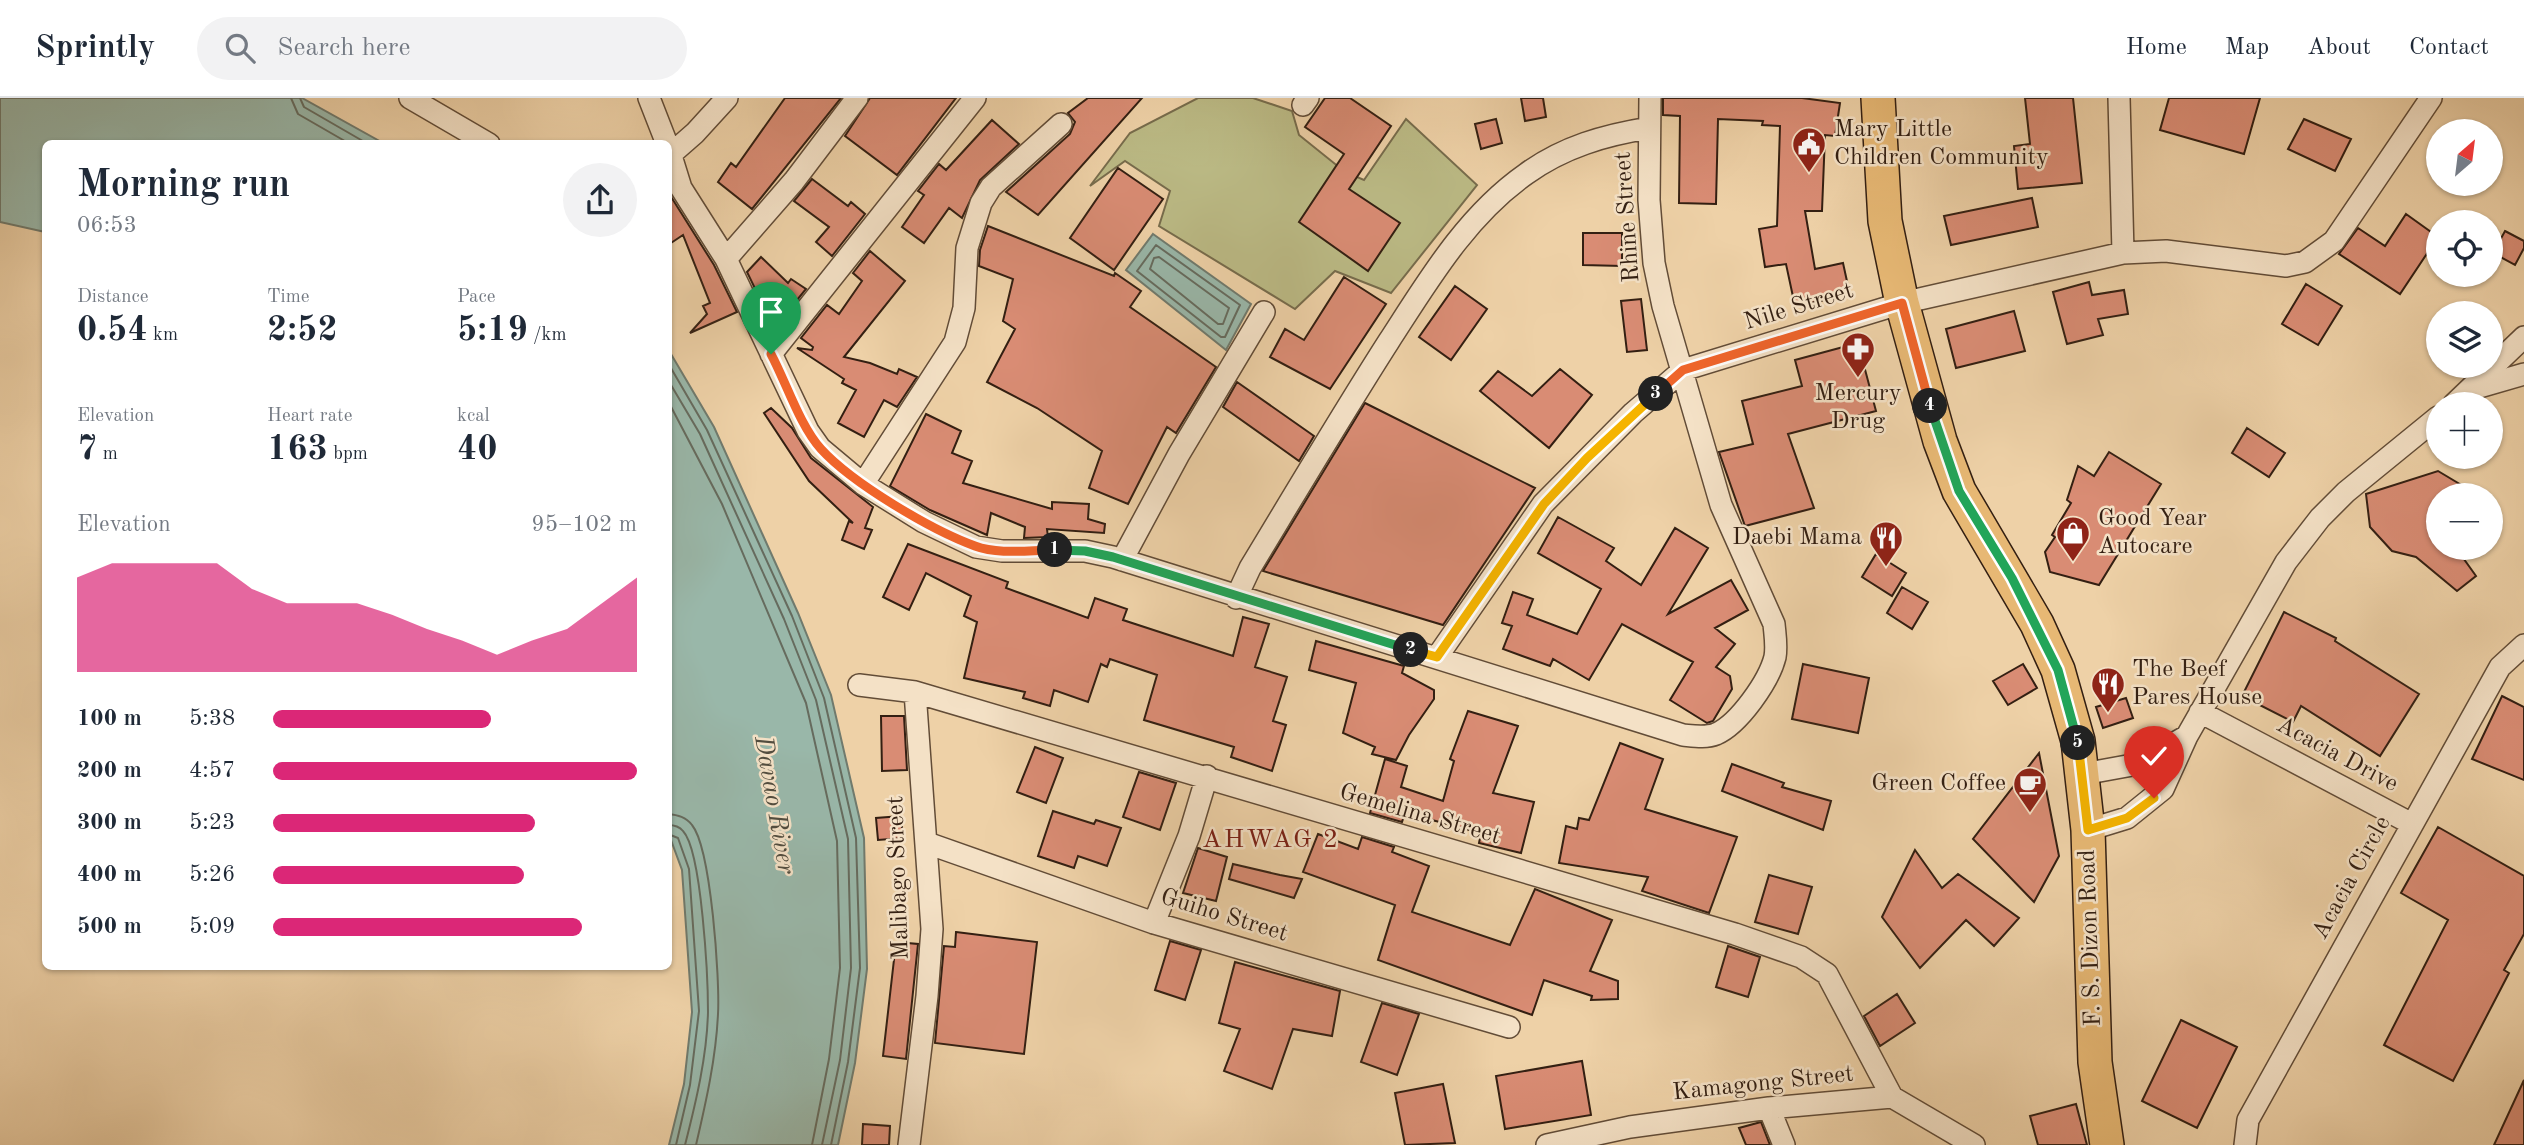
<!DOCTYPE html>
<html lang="en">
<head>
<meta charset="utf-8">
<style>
	:root { --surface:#fff; --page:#f2f2f3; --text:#1f2937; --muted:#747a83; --line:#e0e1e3; --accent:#db2777 }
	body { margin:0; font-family:"Old Standard TT",serif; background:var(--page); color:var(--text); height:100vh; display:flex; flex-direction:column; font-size:26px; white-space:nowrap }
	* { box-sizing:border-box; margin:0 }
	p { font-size:23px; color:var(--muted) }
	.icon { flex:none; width:38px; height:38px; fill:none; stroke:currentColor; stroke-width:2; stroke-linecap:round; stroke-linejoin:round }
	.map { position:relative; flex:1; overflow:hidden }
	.panel { position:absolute; left:42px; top:42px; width:630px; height:830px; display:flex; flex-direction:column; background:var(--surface); border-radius:10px; box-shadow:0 2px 5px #0004 }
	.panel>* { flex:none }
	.needle { width:46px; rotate:28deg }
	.fabs { position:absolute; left:2426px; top:21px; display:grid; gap:14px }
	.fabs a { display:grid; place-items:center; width:77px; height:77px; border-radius:50%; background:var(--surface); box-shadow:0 2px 5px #0004; font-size:35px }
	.pin { position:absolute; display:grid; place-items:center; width:60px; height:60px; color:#fff; margin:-72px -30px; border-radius:50% 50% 50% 0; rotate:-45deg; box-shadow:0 0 7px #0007 }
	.pin .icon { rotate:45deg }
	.km { position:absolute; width:35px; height:35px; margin:-18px; border-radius:50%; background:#222; color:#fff; font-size:19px; line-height:35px; text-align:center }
	.round { display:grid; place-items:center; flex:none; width:74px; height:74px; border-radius:37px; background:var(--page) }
	.head { display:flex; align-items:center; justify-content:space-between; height:119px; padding:0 35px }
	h1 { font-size:38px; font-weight:800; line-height:52px }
	.figures { display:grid; grid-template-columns:repeat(3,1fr); gap:10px; height:119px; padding:7px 35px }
	.figures div { display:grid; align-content:center }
	.figures b { font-size:35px; font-weight:800 }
	.figures small { font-size:19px; font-weight:400 }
	.figures p { font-size:19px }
	.chart { height:196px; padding:14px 35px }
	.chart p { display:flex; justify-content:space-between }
	.chart svg { width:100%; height:126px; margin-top:7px; fill:var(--accent); opacity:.7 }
	ul { padding:0 35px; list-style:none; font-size:23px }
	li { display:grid; grid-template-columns:112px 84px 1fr; align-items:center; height:52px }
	li i { height:18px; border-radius:9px; background:var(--accent) }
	header { display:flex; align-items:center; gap:42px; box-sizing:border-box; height:98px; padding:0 35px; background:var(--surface); border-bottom:2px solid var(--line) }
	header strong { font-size:33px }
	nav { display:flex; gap:38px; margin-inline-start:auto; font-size:24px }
	.search { width:490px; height:63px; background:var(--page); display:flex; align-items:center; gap:18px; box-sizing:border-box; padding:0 24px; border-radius:38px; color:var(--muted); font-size:26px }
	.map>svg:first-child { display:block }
	.green { fill:#bbba85; stroke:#776c4c; stroke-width:2 }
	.water { fill:#99b7a9; stroke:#707a6d; stroke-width:2 }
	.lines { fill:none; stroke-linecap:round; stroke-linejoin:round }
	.shore { stroke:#666b5e; stroke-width:2 }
	.building { fill:#d98c74; stroke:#331f12; stroke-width:2 }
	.minor-casing { stroke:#624c37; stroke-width:24 }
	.primary-casing { stroke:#331f12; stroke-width:36 }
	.minor { stroke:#f4e1c6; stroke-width:21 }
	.primary { stroke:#e7b874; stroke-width:33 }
	.split-1-casing { stroke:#fff; stroke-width:14 }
	.split-2-casing { stroke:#fff; stroke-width:14 }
	.split-3-casing { stroke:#fff; stroke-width:14 }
	.split-4-casing { stroke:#fff; stroke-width:14 }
	.split-5-casing { stroke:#fff; stroke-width:14 }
	.split-6-casing { stroke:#fff; stroke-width:14 }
	.split-1 { stroke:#f0652b; stroke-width:9 }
	.split-2 { stroke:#22a559; stroke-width:9 }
	.split-3 { stroke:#f5b400; stroke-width:9 }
	.split-4 { stroke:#f0652b; stroke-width:9 }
	.split-5 { stroke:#22a559; stroke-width:9 }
	.split-6 { stroke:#f5b400; stroke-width:9 }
	.labels { text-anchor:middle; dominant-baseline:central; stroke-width:5; stroke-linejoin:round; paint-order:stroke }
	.poi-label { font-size:24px; fill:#331f12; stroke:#f4e1c6; text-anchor:start }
	.street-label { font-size:24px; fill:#331f12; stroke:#f4e1c6 }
	.water-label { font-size:26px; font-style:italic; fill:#524d3f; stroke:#f4e1c6 }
	.neighbourhood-label { font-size:26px; letter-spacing:2px; fill:#7a1f14; stroke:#f4e1c6 }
</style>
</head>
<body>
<header>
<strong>Sprintly</strong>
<div class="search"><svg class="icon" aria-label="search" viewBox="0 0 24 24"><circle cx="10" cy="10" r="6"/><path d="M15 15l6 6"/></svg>Search here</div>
<nav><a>Home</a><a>Map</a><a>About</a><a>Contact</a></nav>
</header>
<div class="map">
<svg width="2524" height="1047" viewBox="0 0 2524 1047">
	<rect width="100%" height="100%" fill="#eed1a7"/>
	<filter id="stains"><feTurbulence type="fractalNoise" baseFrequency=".00286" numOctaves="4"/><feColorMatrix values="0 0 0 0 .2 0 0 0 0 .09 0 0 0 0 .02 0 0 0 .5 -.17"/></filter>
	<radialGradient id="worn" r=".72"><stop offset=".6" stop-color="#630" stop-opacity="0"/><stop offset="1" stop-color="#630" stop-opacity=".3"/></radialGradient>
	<path class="green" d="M1198,0H1253L1292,13L1299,37L1345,74L1364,82L1406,21L1477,87L1391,195L1335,173L1295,211L1159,128L1170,93L1125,63L1090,88L1130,35Z"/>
	<path class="water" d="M0,0H302L383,45L46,46L45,134L0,124Z
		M1153,136L1251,206L1226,252L1126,172Z
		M668,251L714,329L798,515L831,597L864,740L867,871L855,965L838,1047H669L684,986L692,914L682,772L668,734Z"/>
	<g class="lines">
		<path class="shore" d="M291,0L298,16L350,46
			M300,0L304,9L368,46
			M1156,147L1240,207L1225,239H1221L1137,173Z
			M1159,159L1229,210L1223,226H1218L1150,171L1154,160Z
			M668,265L707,332L792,518L824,600L856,740L860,870L848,964L831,1047
			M668,282L700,336L784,521L816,602L848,741L851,870L840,962L822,1047
			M668,303L722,406L806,605L837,743L840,870L829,961L812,1047
			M668,716C678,717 686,719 692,727C711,750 720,882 718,916C716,960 706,1004 696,1047
			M668,727C674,727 679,728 683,733C702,753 708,882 708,914C707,958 696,1004 685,1047
			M668,736L678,740L689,771L699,913L690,987L676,1047"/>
	</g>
	<path class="building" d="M785,0H841L752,111L718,84L731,65L736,69Z
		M870,0H956L897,77L845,38Z
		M1088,0H1142L1038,117L1006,94L1070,36L1075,24L1068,15Z
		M1325,0H1350L1391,28L1349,91L1400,125L1368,173L1299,124L1344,56L1305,29Z
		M1521,0H1543L1546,19L1525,23Z
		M1663,0H1802L1840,5L1835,38L1825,37L1822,113H1805L1815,171L1843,165L1850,197L1795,208L1786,166L1765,169L1759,131L1777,128L1780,28L1762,27L1763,23L1718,21L1716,106L1679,105L1680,18L1663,17Z
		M2025,0H2073L2082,85L2018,91L2014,48L2030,46Z
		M2169,0H2260L2244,56L2160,32Z
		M1496,21L1502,45L1481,51L1475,26Z
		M2304,21L2351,41L2335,73L2288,51Z
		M992,22L1019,46L980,82L962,120L949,110L924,145L902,129L924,97L918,93L939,66L946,72Z
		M1118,70L1163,101L1114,172L1070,140Z
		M812,81L848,108L851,104L865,116L832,158L816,144L829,129L794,103Z
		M668,94L714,167L737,214L690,235L707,216L703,208L710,205L683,137L668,147Z
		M2032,100L2038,129L1951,147L1944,118Z
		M2406,116L2438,139L2400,196L2339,156L2358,130L2385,148Z
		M988,128L1114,178L1115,175L1141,193L1130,209L1216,269L1176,335L1167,329L1128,406L1089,390L1102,353L1037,310L987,284L1015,231L1003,223L1013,181L979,168L980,152Z
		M2505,133L2524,143V150L2515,167L2493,155Z
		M1583,135H1622V168L1583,167Z
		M870,153L905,183L844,259L870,265L897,276L899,271L917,279L897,309L884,302L864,339L838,325L856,292L842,285L844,281L797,250L812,252L813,249L801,240L827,207L839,216L862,183L853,175Z
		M761,159L788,185L791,181L806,191L780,223L765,211L747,174Z
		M1344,179L1386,206L1330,291L1270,259L1285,231L1304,242Z
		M2089,184L2092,197L2124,192L2128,216L2098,221L2103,237L2067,246L2053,194Z
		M2306,186L2342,208L2318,247L2282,226Z
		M1455,188L1487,211L1451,262L1419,239Z
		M1641,201L1647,252L1627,254L1621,203Z
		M2014,213L2025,253L1956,270L1946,231Z
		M1858,245L1876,313L1788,336L1814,410L1745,428L1719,354L1753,346L1742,303L1802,288L1795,262Z
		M1560,271L1592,297L1549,350L1480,293L1498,273L1532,298Z
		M1237,284L1314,338L1299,363L1223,309Z
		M1365,305L1535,390L1443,527L1263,473Z
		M771,310L792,330L811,360L873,409L865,430L872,432L864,451L842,442L849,423L853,425L809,383L764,315Z
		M926,316L961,333L952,355L972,363L963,385L1052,411V404L1089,406L1088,421L1105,426L1104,435L1047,431L1048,439L1024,440L1025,429L991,415L987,437L930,412L890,388Z
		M2247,330L2285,355L2269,379L2232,355Z
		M2109,354L2161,386L2099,487L2050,474L2045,454L2055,439L2052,437L2071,405L2067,402L2078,368L2094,378Z
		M2438,373L2478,397H2438V450H2456L2476,478L2457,493L2416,459L2392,453L2370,429L2366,396Z
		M1558,419L1614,450L1606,463L1641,487L1675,430L1708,450L1668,516L1731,482L1748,512L1715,530L1735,546L1716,569L1730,578L1732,591L1713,623L1707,625L1670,602L1693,564L1622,526L1589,582L1553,561L1550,568L1503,551L1512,528L1502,525L1513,494L1533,501L1527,517L1577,536L1601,491L1538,455Z
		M908,446L1008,484L1006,490L1088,520L1095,500L1127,511L1123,522L1233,558L1243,519L1269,526L1255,569L1287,579L1273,623L1286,627L1272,673L1231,659L1234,649L1144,622L1157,577L1110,561L1107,569L1101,566L1088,604L1054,592L1050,608L1023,600L1025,594L964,580L977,524L964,518L971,498L926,475L909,512L883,499Z
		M1876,456L1906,475L1892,498L1862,479Z
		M1902,489L1928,504L1912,531L1887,515Z
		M2284,514L2336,540L2335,543L2419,596L2380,658L2301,608L2293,624L2242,598Z
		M1316,543L1404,568L1402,575L1434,592V601L1409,637L1396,662L1372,656L1375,649L1343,635L1356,585L1309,572Z
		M1803,566L1869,580L1858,635L1792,621Z
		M2023,566L2037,590L2008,607L1993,583Z
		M2502,598L2524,609V682L2472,661Z
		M2126,600L2133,620L2103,630L2096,609Z
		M1468,613L1518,628L1493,695L1534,704L1521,755L1479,745L1481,735L1432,722L1431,726L1404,718L1402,724L1370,715L1385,661L1407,668L1401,689L1443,703L1454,663L1450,661Z
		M881,618H904L907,672L882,673Z
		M1620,645L1663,661L1645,711L1737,739L1709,815L1642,793L1648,779L1559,765L1566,728L1577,731L1579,720L1589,722Z
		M1035,649L1063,660L1046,705L1017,694Z
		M2039,655L2059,758L2034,804L1973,741Z
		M1732,666L1784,685L1782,689L1831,703L1823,732L1722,693Z
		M1139,674L1176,685L1160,732L1123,719Z
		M1053,713L1094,726L1096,722L1121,730L1107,768L1078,758L1074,770L1038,758Z
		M901,718L903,740L878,742L876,720Z
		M2438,729L2524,778V836L2504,872L2509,875L2453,983L2384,947L2448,822L2401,795Z
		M1318,736L1358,751L1362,739L1394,749L1392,754L1429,768L1412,814L1510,847L1535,791L1612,822L1590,873L1618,883V901L1591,902L1592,898L1544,882L1532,917L1378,862L1395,807L1303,774Z
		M1198,750L1227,759L1216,803L1183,795Z
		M1915,752L1942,790L1958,776L2019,820L1994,848L1966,822L1920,870L1882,819Z
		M1233,766L1280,777L1302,781L1294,800L1229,781Z
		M1769,777L1812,789L1798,836L1755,824Z
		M956,834L1037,844L1024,956L935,945L944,848L955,849Z
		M1170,843L1201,852L1185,902L1155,892Z
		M896,844L918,846L906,961L883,958Z
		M1728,848L1760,859L1748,899L1716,889Z
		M1235,864L1340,893L1332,938L1293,931L1272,991L1224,973L1240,931L1219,925Z
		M1897,896L1915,925L1880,948L1864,918Z
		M1382,905L1419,916L1397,977L1361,964Z
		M2181,922L2237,949L2197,1030L2142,1003Z
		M1582,963L1591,1017L1505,1031L1496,978Z
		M2524,982V1047H2494Z
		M1443,986L1455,1045L1405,1047L1395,995Z
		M2076,1006L2087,1047H2038L2030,1018Z
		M1761,1024L1770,1047H1746L1739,1030Z
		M863,1026L890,1028L889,1047H862Z"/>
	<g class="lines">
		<g class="minor-casing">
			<path id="minor" d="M410,0L489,46
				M649,0L667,46
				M2119,0L2123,155
				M1303,7L1308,0
				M668,48L681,90L726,161L808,333L820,350L863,386L924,424L976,449L1002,453H1085L1113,459L1683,637C1694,638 1706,640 1716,636C1739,626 1769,583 1775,559C1777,548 1775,537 1774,526L1721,407L1663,208L1654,165L1649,102L1650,0
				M671,56L695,35L727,0
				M726,161L794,83L857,0
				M771,256L975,0
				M2476,290L2524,276
				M2454,306L2524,239
				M863,386L955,244L964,210L967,150L981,105L991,89L1061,26
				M1122,462L1179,356L1264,214
				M1236,500L1250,470C1296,394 1341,318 1389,243C1428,183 1466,118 1526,76C1563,49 1605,37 1649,30
				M1437,559L1543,406L1633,315L1683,272L1902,205L2123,155L2166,153L2286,168L2305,164L2334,143L2431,0
				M859,587L915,594L1735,836L1801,859L1827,876L1892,999
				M2200,614L2412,726
				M2083,676L2138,666L2187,638
				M2088,732L2127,720L2163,691L2187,638L2286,464L2320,420L2346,394L2438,319
				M927,745L1154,825L1509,929
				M1154,825L1189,738L1207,678
				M1769,1010L1784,1047
				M909,1047L927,898L932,831L915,594
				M1547,1047L1630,1029L1769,1010L1892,999L1974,1047
				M2245,1047L2248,1022L2500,569L2524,547"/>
		</g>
		<g class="primary-casing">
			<path id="primary" d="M1878,0L1885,123L1902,205L1940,343L1959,393L2037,526L2058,572L2078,643L2088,732L2095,964L2107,1047"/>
		</g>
		<use href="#minor" class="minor"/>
		<use href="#primary" class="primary"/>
	</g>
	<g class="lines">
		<g class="split-1-casing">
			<path id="split-1" d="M771,256C786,284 800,328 821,351C852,385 931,432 975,448C999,457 1029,452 1055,452"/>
		</g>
		<g class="split-2-casing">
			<path id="split-2" d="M1055,452L1085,453L1113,459L1411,552"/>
		</g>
		<g class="split-3-casing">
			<path id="split-3" d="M1411,552L1437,559L1544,406L1587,360L1656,296"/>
		</g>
		<g class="split-4-casing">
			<path id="split-4" d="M1656,296L1683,272L1902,205L1930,308"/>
		</g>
		<g class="split-5-casing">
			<path id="split-5" d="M1930,308L1959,393L2012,480L2058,572L2078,645"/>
		</g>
		<g class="split-6-casing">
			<path id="split-6" d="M2078,645L2088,732L2127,720L2154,700"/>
		</g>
		<use href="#split-1" class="split-1"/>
		<use href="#split-2" class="split-2"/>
		<use href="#split-3" class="split-3"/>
		<use href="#split-4" class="split-4"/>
		<use href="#split-5" class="split-5"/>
		<use href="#split-6" class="split-6"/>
	</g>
	<defs>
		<g id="civic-pin" transform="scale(1.75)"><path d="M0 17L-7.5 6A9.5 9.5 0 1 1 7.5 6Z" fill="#8f2418" stroke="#f4e1c6"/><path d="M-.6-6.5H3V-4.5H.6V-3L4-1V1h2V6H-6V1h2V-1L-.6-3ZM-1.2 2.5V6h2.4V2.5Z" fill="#fff"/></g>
		<g id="pharmacy-pin" transform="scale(1.75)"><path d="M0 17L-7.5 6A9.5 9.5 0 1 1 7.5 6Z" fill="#8f2418" stroke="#f4e1c6"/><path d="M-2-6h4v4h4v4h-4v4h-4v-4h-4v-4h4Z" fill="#fff"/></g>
		<g id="shop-pin" transform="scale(1.75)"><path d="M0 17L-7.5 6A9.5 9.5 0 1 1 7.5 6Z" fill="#8f2418" stroke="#f4e1c6"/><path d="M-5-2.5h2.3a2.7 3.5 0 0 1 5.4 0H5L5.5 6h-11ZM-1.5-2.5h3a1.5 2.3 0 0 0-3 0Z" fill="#fff"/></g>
		<g id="restaurant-pin" transform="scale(1.75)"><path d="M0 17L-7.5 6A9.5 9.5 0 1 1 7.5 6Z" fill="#8f2418" stroke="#f4e1c6"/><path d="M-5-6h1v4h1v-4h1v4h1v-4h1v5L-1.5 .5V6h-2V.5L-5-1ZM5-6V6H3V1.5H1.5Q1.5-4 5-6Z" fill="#fff"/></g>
		<g id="cafe-pin" transform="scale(1.75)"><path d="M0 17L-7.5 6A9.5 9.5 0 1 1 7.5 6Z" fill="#8f2418" stroke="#f4e1c6"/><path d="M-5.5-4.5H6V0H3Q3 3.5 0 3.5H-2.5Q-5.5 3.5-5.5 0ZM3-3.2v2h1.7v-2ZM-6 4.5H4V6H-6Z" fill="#fff"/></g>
	</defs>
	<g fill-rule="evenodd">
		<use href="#civic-pin" x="1809" y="46"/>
		<use href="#pharmacy-pin" x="1858" y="251"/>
		<use href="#shop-pin" x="2073" y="435"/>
		<use href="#restaurant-pin" x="1886" y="440"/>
		<use href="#restaurant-pin" x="2108" y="586"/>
		<use href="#cafe-pin" x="2030" y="686"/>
	</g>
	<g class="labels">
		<g class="poi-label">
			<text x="1834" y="32">Mary Little<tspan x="1834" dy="28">Children Community</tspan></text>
			<text x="1858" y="296" text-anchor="middle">Mercury<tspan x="1858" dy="28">Drug</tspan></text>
			<text x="2098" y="421">Good Year<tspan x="2098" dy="28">Autocare</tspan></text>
			<text x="1862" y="440" text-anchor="end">Daebi Mama</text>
			<text x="2132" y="572">The Beef<tspan x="2132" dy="28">Pares House</tspan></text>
			<text x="2006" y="686" text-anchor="end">Green Coffee</text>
		</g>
		<g class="street-label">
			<text transform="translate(1628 119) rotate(-94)">Rhine Street</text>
			<text transform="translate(1799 209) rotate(-17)">Nile Street</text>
			<text transform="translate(2337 657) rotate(28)">Acacia Drive</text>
			<text transform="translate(1420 717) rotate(16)">Gemelina Street</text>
			<text transform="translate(899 780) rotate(-92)">Malibago Street</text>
			<text transform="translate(2352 780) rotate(-61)">Acacia Circle</text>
			<text transform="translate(1224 818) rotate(17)">Guiho Street</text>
			<text transform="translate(2091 840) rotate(-92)">F. S. Dizon Road</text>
			<text transform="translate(1763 986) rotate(-6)">Kamagong Street</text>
		</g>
		<g class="water-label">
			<text transform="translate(774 707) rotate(80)">Davao River</text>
		</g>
		<g class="neighbourhood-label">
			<text x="1271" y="742">AHWAG 2</text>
		</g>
	</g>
	<rect width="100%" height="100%" filter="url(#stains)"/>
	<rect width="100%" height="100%" fill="url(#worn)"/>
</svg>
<div class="fabs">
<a><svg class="needle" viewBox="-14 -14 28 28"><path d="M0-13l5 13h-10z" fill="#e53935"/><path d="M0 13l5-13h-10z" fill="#747a83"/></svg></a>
<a><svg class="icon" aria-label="locate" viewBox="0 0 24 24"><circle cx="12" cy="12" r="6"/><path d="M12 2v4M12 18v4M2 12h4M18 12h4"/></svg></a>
<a><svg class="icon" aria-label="layers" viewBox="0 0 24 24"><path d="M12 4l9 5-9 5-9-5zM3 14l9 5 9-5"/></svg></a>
<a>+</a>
<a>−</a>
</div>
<div class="pin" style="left:771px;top:256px;background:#1e9e55"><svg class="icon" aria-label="arrive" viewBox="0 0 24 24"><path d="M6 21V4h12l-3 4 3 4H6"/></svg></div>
<div class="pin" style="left:2154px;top:700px;background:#d93025"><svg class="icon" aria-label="check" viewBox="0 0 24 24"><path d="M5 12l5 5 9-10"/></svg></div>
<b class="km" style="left:1055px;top:452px">1</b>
<b class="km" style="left:1411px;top:552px">2</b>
<b class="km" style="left:1656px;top:296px">3</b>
<b class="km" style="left:1930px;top:308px">4</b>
<b class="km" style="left:2078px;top:645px">5</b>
<section class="panel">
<div class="head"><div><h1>Morning run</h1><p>06:53</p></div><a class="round"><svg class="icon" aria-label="share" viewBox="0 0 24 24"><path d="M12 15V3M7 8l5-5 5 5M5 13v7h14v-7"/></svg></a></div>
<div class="figures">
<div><p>Distance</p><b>0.54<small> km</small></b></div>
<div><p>Time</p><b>2:52</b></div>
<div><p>Pace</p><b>5:19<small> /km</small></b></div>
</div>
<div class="figures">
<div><p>Elevation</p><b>7<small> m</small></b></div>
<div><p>Heart rate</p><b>163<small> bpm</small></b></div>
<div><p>kcal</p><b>40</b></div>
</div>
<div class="chart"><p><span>Elevation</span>95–102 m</p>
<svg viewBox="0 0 160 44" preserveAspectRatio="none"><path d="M0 44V11L10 6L20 6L30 6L40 6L50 15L60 20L70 20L80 20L90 24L100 29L110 33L120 38L130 33L140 29L150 20L160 11V44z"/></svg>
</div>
<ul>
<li><b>100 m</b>5:38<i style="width:60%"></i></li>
<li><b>200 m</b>4:57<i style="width:100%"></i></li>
<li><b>300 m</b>5:23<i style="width:72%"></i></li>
<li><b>400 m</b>5:26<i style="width:69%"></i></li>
<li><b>500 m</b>5:09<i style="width:85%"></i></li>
</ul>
</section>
</div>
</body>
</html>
